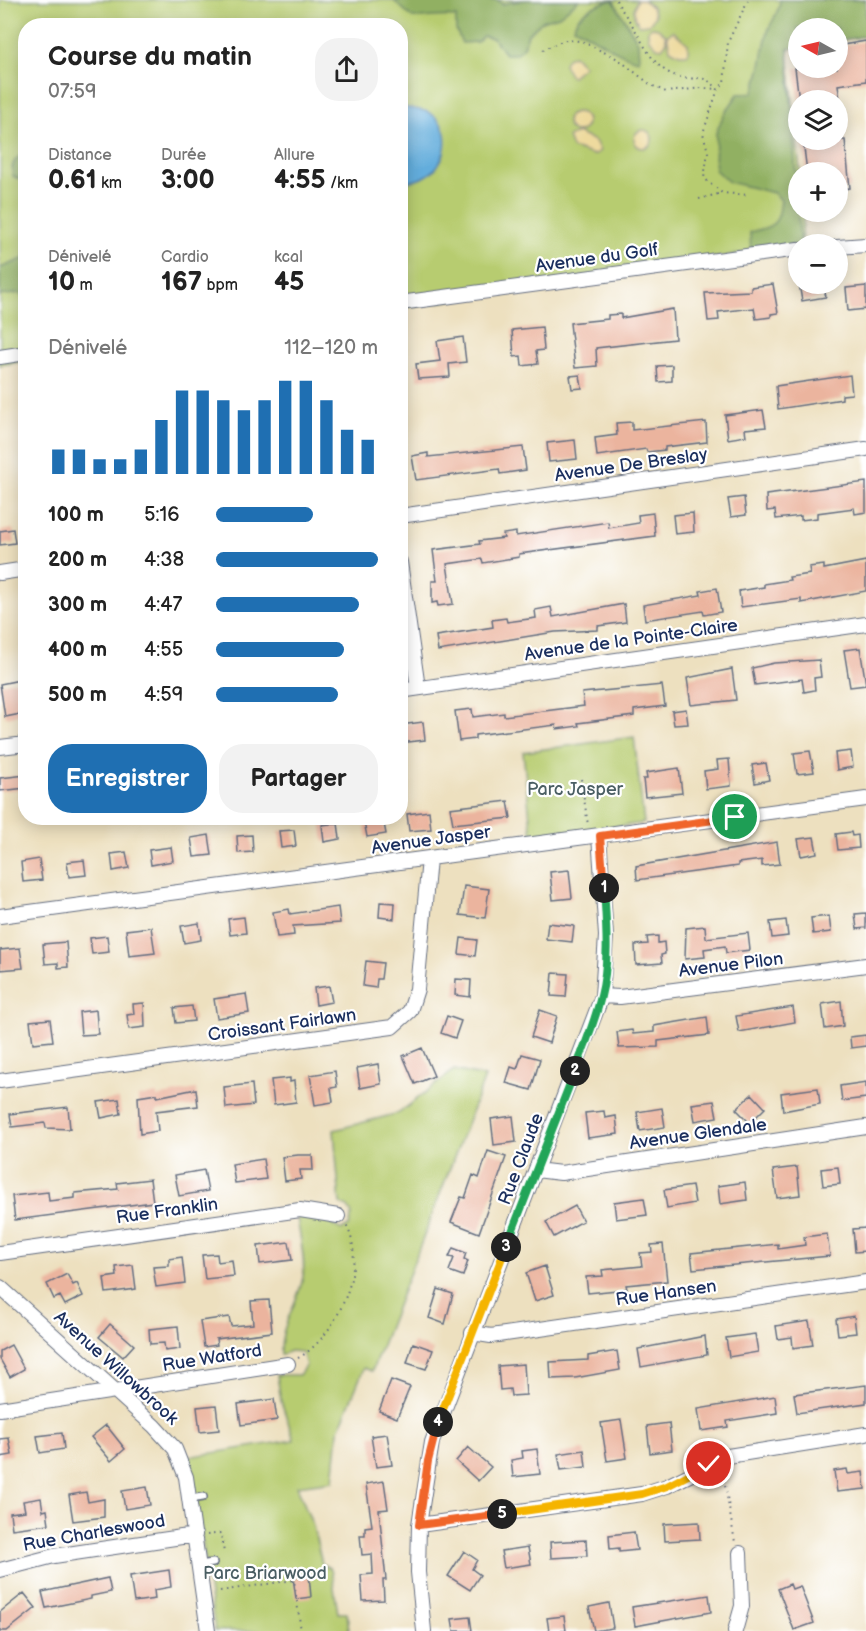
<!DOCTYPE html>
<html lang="fr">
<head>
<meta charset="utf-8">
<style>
	:root { --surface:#fff; --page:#f2f2f2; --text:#222; --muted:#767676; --accent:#1f6fb2 }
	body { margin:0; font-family:"Balsamiq Sans",sans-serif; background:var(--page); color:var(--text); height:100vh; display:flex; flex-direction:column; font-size:22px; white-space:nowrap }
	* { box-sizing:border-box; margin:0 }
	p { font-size:20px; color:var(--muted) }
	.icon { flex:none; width:33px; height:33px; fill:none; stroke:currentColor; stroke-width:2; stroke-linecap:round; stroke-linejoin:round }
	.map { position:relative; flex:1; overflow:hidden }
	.panel { position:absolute; left:18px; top:18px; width:390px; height:807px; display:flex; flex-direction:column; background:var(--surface); border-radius:24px; box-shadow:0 3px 15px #0003 }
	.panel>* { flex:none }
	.needle { width:39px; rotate:278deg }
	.fabs { position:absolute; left:788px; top:18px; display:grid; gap:12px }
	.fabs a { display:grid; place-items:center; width:60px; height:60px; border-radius:50%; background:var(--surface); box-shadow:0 3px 15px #0003; font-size:30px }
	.pin { position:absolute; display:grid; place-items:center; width:51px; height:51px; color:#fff; margin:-26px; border:3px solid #fff; border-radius:50%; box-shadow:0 2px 6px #0007 }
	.km { position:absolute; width:30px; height:30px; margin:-15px; border-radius:50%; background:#222; color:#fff; font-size:16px; line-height:30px; text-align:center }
	.round { display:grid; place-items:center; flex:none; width:63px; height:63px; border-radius:24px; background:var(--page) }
	.head { display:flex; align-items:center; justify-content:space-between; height:102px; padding:0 30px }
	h1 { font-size:27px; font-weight:600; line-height:45px }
	.stats { display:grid; grid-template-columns:repeat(3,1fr); gap:9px; height:102px; padding:6px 30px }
	.stats div { display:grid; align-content:center }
	.stats b { font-size:26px; font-weight:600 }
	.stats small { font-size:16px; font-weight:400 }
	.stats p { font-size:16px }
	.chart { height:168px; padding:12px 30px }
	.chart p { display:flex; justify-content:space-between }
	.chart svg { width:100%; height:108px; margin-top:6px; stroke:var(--accent); stroke-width:6 }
	.primary-button { display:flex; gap:12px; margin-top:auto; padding:12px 30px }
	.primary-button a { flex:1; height:69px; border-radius:24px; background:var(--accent); color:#fff; font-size:24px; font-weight:600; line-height:69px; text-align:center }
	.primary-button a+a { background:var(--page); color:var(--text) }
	ul { padding:0 30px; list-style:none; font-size:20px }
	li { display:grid; grid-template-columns:96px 72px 1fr; align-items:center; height:45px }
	li i { height:15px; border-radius:8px; background:var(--accent) }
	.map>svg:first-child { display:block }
	.green { fill:#b7cc70; stroke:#697e67; stroke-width:1.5 }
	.forest { fill:#91b062; stroke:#567060; stroke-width:1.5 }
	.sand { fill:#eeda9e; stroke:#84847e; stroke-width:1.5 }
	.water { fill:#64addc; stroke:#406e9d; stroke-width:1.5 }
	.building { fill:#ebb49e }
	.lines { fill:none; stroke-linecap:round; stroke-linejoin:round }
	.service-casing { stroke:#646d80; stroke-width:10 }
	.minor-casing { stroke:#646d80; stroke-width:16 }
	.path { stroke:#646d80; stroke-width:2; stroke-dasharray:1.5 4.5; stroke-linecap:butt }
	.service { stroke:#fff; stroke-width:7 }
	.minor { stroke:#fff; stroke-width:14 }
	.split-1-casing { stroke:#fff; stroke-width:12 }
	.split-2-casing { stroke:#fff; stroke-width:12 }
	.split-3-casing { stroke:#fff; stroke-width:12 }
	.split-4-casing { stroke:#fff; stroke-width:12 }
	.split-5-casing { stroke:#fff; stroke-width:12 }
	.split-6-casing { stroke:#fff; stroke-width:12 }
	.split-1 { stroke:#f0652b; stroke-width:8 }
	.split-2 { stroke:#22a559; stroke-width:8 }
	.split-3 { stroke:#22a559; stroke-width:8 }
	.split-4 { stroke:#f5b400; stroke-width:8 }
	.split-5 { stroke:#f0652b; stroke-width:8 }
	.split-6 { stroke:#f5b400; stroke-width:8 }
	.labels { text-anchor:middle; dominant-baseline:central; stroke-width:4.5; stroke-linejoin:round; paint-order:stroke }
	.street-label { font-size:18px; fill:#1b2f5e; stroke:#fff }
	.park-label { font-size:18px; fill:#4a5e63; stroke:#fff }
</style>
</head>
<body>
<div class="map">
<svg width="866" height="1631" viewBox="0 0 866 1631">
	<rect width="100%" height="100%" fill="#fff"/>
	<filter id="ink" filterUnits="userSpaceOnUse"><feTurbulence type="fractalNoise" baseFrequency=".0167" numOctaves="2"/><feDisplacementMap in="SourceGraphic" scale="12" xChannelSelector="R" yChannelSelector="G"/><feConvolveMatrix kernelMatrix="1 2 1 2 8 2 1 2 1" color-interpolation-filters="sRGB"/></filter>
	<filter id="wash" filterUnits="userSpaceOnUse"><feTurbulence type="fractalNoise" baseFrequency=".008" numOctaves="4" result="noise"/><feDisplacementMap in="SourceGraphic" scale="24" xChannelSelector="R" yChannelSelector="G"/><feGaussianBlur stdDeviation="1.35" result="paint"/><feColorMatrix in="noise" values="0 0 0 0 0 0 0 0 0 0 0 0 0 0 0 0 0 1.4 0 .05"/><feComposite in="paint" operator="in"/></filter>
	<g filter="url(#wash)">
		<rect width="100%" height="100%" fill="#ede0bf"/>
		<path class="green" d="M0,0H866V36L837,41V28H798V47L788,49L800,172H798V212H804L801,244L401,308L400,26H26L25,361L0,365Z
			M634,737L644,823L532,838L523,752Z
			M454,1070L485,1077L372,1371L364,1368L338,1432L333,1481L297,1486L313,1526L322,1564L331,1569L338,1613H347L349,1631H215L195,1488L187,1457L294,1440L281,1401L277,1375H299L306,1365L302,1352L290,1351L281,1355C279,1326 298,1304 303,1277C306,1259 299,1235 297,1216L322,1220L342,1230L349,1226L352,1214L348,1207L340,1204L334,1130L399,1113Z"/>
		<path class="forest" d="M393,0H498L502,4L524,0H579L559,16L544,20L528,34L524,47L515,54H505L493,38L483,36L477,42L462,43L456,30V17C441,15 428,18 413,18Z
			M613,0L638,42L639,60C620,57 593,36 574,27C576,12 600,3 613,0Z
			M780,0H866V36L837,41V28H798V47L788,49L800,244L751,254L750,232C773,226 779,226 781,200L774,193L729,182L715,170L716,133L723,116L738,94L753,93C762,73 762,52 768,31C772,20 779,13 780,0Z
			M25,152V182L13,176C10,164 15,159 25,152Z
			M25,258V300L20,293L0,296V268Z"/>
		<path class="sand" d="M637,0H643L652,7L655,16L649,24L640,25C633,18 632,9 637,0Z
			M652,27L658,28L666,35V43L662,48L657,47L648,38V30Z
			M673,31L688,44V54H679L670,49L667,36Z
			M574,55L584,66L571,77L564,64L567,58Z
			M567 122a10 10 0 1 1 20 0a10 10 0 1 1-20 0Z
			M634 139a9 9 0 1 1 18 0a9 9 0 1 1-18 0Z
			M577,133L595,141L600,151L594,155L572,148L568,137Z"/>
		<path class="water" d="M401,107C409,108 420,109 428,112C454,125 449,161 428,175C420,180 409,182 401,183Z"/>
		<g id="blocks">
			<path class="building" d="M866,41V81L838,85L840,100H799L795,68H837V46Z
				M803,140H845L850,188L837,190V172H807Z
				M773,284L778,313L771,314V317L756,319L754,308L718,312L719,320L708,321L705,293L751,291V287Z
				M799,284H823L826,297L802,301Z
				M866,286V309L848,311L846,288Z
				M673,309L675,339L596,348L597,366L575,368L570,323L608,319V315L621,314V318Z
				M542,327L544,350L536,351L538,364L522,366L521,356L514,357L512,330Z
				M463,337L466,362L449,364L450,377L418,379L416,364L440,361L437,341Z
				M672,365V381L658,382L657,366Z
				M580,375L582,388L572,389L570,376Z
				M850,375L852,394L842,395V399L778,409L776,386Z
				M763,410L766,427L745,429L746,436L728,439L725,415Z
				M632,422V430L706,422L707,442L665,447V450L647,452L646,449L597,456L595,438L617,435L616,423Z
				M575,440L577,459L549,462L547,443Z
				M523,447L526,470L500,474L499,469L416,480L412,456L428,453V457Z
				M866,482V512L855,514L854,508L817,513V518L801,520V516L776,519L775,510L767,511L766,495Z
				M744,497L746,515L731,517L728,499Z
				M653,513L655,536L519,554V557L483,563L482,559L447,564L453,604L438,606L437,602L432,603V581H437L433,550L480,544L479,541L504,538L503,534L516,532V536L608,522L609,528L639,523L638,515Z
				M693,513L694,532L675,534L673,515Z
				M13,529L15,543L0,545V531Z
				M866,561V591L801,603V599L741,607L739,591L764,587V584L790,580L789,577L810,574L809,567L824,565V569Z
				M717,588L721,612L704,615L703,611L645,620L643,605L701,595L700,591Z
				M624,604L626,622L598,626V630L555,632L438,651L436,636L493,627L492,620L506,618L507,622L536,618L535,610L551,607L553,617Z
				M860,648L866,685L850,687L844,650Z
				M819,660L821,677L814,678L815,690L804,692L802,679L755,685L752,668L774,663Z
				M732,669L736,700L691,705L687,678Z
				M20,680L26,713L5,717L0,684Z
				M662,685L665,706L634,710V716L578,723L579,726L557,729L556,725L475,735V739L459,741L455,711L472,709L473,717L504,713V716L584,706L582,693Z
				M686,709L688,724L674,725L672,711Z
				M423,722L425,740L400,743V725Z
				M810,751L814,772L797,774L794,753Z
				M851,751L853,767L837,770L835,753Z
				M729,759L731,786L706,789L704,771L718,769L717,760Z
				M766,763L769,780L755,783L752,765Z
				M679,768L682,793L645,797L643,779H647L646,773Z
				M26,775V788L0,791V778Z
				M508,801L511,818L453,824L450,808Z
				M429,811L431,829L409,831L407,814Z
				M369,818H383L386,834L367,837L364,821L369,820Z
				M338,823L340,839L324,842L322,825Z
				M294,830L296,846L281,848L279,831Z
				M851,832L852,836L858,835L859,848L838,850L836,834Z
				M209,835L212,855L194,857L191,838Z
				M252,835L253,852L238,853L237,836Z
				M814,837L817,853L801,856L798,839Z
				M777,842L780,864L762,866V860L738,863V866L637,880L636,866Z
				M171,847L173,861L151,865L149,850Z
				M126,852L129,868L113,871L111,854Z
				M39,859L42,880L23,882L21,862Z
				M84,860L86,875L69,877L67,862Z
				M569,870L572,898L553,900L550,872Z
				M464,886L489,889L485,918L460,915Z
				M380,902L395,903L394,919L379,917Z
				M338,907L340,923L293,926L294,935L277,937L273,912L289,909L290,914Z
				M866,913V928L857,929L855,914Z
				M829,916L831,932L813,934L811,918Z
				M244,917L246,933L230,935L228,919Z
				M786,920L788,936L772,938L770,922Z
				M199,923L201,940L184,943L181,926Z
				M548,923L574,926L572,942L546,939Z
				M705,926L706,938L748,933L750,950L726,953L725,946L704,949L705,957L685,959L686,928Z
				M151,927L155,953L129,956L126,930Z
				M107,936L109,952L92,954L90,938Z
				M658,936V943L664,942L665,954L661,955L662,963L636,965L635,945L648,944L647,937Z
				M461,938L477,940L475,956L459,954Z
				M66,942L68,967L58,968V963L45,964L43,944Z
				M20,948L23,968L0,970V950Z
				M366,961L383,963L381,979H377L376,988L363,986Z
				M553,973L568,974L566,997L551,996Z
				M456,979L471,980L470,997L455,995Z
				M329,986L332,1002L316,1005L314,988Z
				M246,994L249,1013L217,1018L214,999Z
				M841,1001L843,1026L825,1029L822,1004Z
				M144,1003L145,1027L129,1029L127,1015L134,1014L133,1004Z
				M192,1006L194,1021L176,1023L174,1008Z
				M793,1007L795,1022L739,1032L736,1016Z
				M96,1010L98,1034L81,1035L79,1012Z
				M540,1010L557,1016L549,1043L531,1037Z
				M447,1016L461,1021L455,1038L441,1033Z
				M707,1017L709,1035L658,1041V1047L619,1048L617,1032L632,1030L633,1034L654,1032V1026Z
				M50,1019L53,1041L33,1043L30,1021Z
				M866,1035V1046L851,1048L850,1037Z
				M422,1048L434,1076L415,1084L403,1056Z
				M522,1054L540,1059L531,1090L506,1083L511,1067L517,1069Z
				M378,1064L381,1084L360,1088L357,1068Z
				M335,1071L337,1087L331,1088L333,1102L315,1105L310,1075Z
				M290,1078V1082L294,1081L296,1102L274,1105L271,1080Z
				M866,1082V1098L842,1101L840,1086Z
				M252,1084L254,1105L226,1108L224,1087Z
				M818,1088L820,1104L783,1111L781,1093Z
				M196,1089L198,1106L156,1111L158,1131L140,1134L138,1097L157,1094V1097Z
				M752,1094L765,1108L750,1123L736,1109Z
				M119,1099L121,1114L101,1118L98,1102Z
				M714,1101L717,1117L695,1121L692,1104Z
				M68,1107L70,1129L46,1128L45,1123L12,1127L10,1114Z
				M662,1108L665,1127L640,1131L637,1112Z
				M604,1111L605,1118L616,1116L618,1134L588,1138L585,1113Z
				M513,1116L516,1142L494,1145L491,1119Z
				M488,1151L506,1157L479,1233L451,1222L461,1197L465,1198L473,1175L479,1178Z
				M298,1155H312L313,1170H300L301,1179L285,1181L282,1157Z
				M263,1159L266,1179L235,1183L232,1164Z
				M797,1167L800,1195L777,1198L773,1170Z
				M838,1167L840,1184L823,1186L821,1169Z
				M204,1170L208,1191L179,1196L175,1175Z
				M150,1179L153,1202L15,1220L12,1196L48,1192L49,1201L75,1198V1193L118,1189L117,1183Z
				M745,1182L747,1200L720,1204L718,1186Z
				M692,1186L695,1203L667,1208L664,1190Z
				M644,1198L647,1215L616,1219L614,1202Z
				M575,1206L583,1221L554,1237L546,1222Z
				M866,1228V1251L855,1252L853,1229Z
				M827,1234L830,1256L693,1269L691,1253L778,1244V1249L805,1245L804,1237Z
				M289,1242L292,1260L260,1264L258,1246Z
				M663,1244L667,1281L626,1285L627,1289L588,1293L586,1277L603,1276L602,1270L642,1266L640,1253L652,1252L651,1245Z
				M453,1248L466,1253L464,1259L468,1261L463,1276L449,1271L454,1258L449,1257Z
				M217,1254L218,1262L232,1260L234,1276L205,1279L202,1255Z
				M182,1257L185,1283L156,1287L153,1267L169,1266V1259Z
				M133,1265L136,1289L106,1293L104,1278L117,1276L116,1267Z
				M545,1266L554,1295L535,1301L526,1273Z
				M67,1274L73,1285L77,1283L83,1296L65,1305L60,1296L54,1299L47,1284Z
				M438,1289L453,1294L445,1324L429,1318Z
				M269,1300L272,1332L216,1339L217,1345L204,1347L200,1321L229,1317L231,1326L253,1324L251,1301Z
				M854,1316L856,1333L838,1335L836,1319Z
				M809,1321L813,1345L793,1348L792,1337L778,1339L776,1326Z
				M110,1324L134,1345L123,1357L99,1337Z
				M178,1326L180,1349L165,1351L164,1343L150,1344L149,1329Z
				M755,1334L758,1352L729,1357L726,1338Z
				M705,1336L707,1355L641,1367L638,1349Z
				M413,1343L433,1350L426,1369L407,1363Z
				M11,1345L24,1369L10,1377L0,1359V1351Z
				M617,1351L620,1370L575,1378L551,1379L550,1362L588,1360V1356Z
				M524,1364L526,1395L511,1396L510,1389L500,1390L498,1366Z
				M391,1380L410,1387L397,1418L379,1411Z
				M866,1385V1403L797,1413L794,1394Z
				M775,1396L777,1413L727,1421L728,1427L701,1431L698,1409Z
				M274,1399L277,1420L241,1425L238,1404Z
				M216,1405L219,1430L200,1432L197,1407Z
				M621,1420L627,1458L607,1461L601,1423Z
				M669,1423L672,1450L650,1453L647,1426Z
				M106,1425L125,1449L111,1461L91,1437Z
				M62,1433L64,1449L40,1453L37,1436Z
				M387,1434L392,1465L376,1467L371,1436Z
				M9,1438L12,1455L0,1457V1439Z
				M468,1447L491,1467L478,1481L456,1461Z
				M537,1449L540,1474L513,1477L511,1460L523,1458L522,1451Z
				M584,1450L586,1467L561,1470L558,1454Z
				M847,1469L848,1474L863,1472L865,1489L837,1492L834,1471Z
				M384,1481L388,1509L379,1510L386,1580H383L384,1600L363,1601L361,1575L373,1574L372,1554L362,1555L360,1535H365V1527L372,1526L366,1484Z
				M147,1487L150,1505L125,1509L122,1491Z
				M86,1492L88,1502L104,1499V1517L73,1521L69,1495Z
				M41,1498L43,1511L47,1510L49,1524L12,1529L10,1513L25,1511L23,1501Z
				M699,1522L700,1539L665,1541L664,1524Z
				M634,1532L637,1550L619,1552V1548L610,1549L609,1535Z
				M586,1540L587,1556L551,1558L550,1542Z
				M528,1547L531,1564L504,1568L501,1551Z
				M464,1551L477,1560L472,1569L480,1575L470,1590L448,1576Z
				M169,1570L171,1587L154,1590L155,1599L134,1602L130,1576Z
				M309,1575L311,1597L296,1599L293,1577Z
				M108,1578L111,1592L91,1596V1599L46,1608L42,1592Z
				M790,1584L792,1589L800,1586L814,1623L794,1630L778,1589Z
				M24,1593L36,1608L7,1631H0V1612Z
				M709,1595L711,1612L635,1626L632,1607Z
				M609,1603L613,1628L594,1631L589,1607Z
				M564,1616L566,1631H549L547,1618Z
				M470,1617L472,1631H454L452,1619Z"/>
		</g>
	</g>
	<g filter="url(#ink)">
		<use href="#blocks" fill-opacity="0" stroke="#646d80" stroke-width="1.5"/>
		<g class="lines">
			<g class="service-casing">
				<path id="service" d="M190,1499L203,1497
					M199,1565L213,1563"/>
			</g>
			<g class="minor-casing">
				<path id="minor" d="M837,247L866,245
					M400,303L798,249
					M0,357L26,353
					M400,516L866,449
					M400,562L418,688
					M0,573L26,569
					M400,691L866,624
					M0,747L26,744
					M0,916L866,799
					M602,996L620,997L866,965
					M0,1081L392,1027L410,1011L417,989L429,859
					M536,1170L561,1173L866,1127
					M0,1253L300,1210L338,1216
					M0,1287L154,1426L175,1449L186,1477L208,1631
					M472,1333L491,1336L866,1282
					M0,1409L288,1364
					M419,1525L642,1494L667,1486L728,1456L866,1434
					M0,1570L54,1556L195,1535
					M424,1631L418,1572L419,1525L432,1442L602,996L606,936L599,836
					M735,1631L742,1606L740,1553"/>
			</g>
			<path class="path" d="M616,0C621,10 628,18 634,28C646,48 655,71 680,77C699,82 700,71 718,89
				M748,0L728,42L724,83L718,89L703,133L708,152L704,178L722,193L749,195
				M543,50L564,40L581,41L618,59L651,85L666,92L702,88L718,89
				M699,199L722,193
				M581,779L588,825
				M298,1358C336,1338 369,1265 346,1225
				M723,1474L735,1542
				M207,1535L221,1533L224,1553
				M220,1591L294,1580L301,1631"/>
			<use href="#service" class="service"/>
			<use href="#minor" class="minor"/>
		</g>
	</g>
	<g class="lines" filter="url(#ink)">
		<g class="split-1-casing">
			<path id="split-1" d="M604,888L600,836L735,817"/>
		</g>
		<g class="split-2-casing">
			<path id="split-2" d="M575,1071C584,1047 595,1022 601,996C610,961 606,923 604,888"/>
		</g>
		<g class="split-3-casing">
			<path id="split-3" d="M506,1247L575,1071"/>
		</g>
		<g class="split-4-casing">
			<path id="split-4" d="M438,1422L506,1247"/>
		</g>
		<g class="split-5-casing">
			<path id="split-5" d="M438,1422L428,1461L419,1525L502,1514"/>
		</g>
		<g class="split-6-casing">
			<path id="split-6" d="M502,1514L642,1494L667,1486L709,1464"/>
		</g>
		<use href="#split-1" class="split-1"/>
		<use href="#split-2" class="split-2"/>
		<use href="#split-3" class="split-3"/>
		<use href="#split-4" class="split-4"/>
		<use href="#split-5" class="split-5"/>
		<use href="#split-6" class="split-6"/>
	</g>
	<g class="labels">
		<g class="street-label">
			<text transform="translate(597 258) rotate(-8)">Avenue du Golf</text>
			<text transform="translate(631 465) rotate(-8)">Avenue De Breslay</text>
			<text transform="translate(631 640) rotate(-8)">Avenue de la Pointe-Claire</text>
			<text transform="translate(431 840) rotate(-8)">Avenue Jasper</text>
			<text transform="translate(731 965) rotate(-7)">Avenue Pilon</text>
			<text transform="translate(282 1025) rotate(-8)">Croissant Fairlawn</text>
			<text transform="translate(698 1134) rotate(-8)">Avenue Glendale</text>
			<text transform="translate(521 1159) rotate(-69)">Rue Claude</text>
			<text transform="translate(167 1211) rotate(-8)">Rue Franklin</text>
			<text transform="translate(666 1293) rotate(-8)">Rue Hansen</text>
			<text transform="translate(212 1358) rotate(-9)">Rue Watford</text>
			<text transform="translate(116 1368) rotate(42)">Avenue Willowbrook</text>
			<text transform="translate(94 1533) rotate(-10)">Rue Charleswood</text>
		</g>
		<g class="park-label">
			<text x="575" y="789">Parc Jasper</text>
			<text x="265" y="1573">Parc Briarwood</text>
		</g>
	</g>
</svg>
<div class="fabs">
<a><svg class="needle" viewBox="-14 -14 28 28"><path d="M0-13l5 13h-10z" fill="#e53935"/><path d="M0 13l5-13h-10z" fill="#767676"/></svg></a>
<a><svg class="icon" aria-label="layers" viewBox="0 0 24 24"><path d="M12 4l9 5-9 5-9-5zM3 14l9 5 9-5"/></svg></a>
<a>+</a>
<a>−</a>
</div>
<div class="pin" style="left:735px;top:817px;background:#1e9e55"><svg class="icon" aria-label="arrive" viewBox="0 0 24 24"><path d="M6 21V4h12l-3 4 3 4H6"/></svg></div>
<div class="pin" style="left:709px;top:1464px;background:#d93025"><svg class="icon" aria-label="check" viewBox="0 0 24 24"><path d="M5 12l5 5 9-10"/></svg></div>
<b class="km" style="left:604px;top:888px">1</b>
<b class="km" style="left:575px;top:1071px">2</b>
<b class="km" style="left:506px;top:1247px">3</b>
<b class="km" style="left:438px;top:1422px">4</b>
<b class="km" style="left:502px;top:1514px">5</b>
<section class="panel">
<div class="head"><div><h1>Course du matin</h1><p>07:59</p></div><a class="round"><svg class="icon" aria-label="share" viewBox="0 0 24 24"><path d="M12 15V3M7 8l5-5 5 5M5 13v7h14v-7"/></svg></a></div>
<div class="stats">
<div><p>Distance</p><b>0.61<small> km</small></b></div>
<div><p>Durée</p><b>3:00</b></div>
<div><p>Allure</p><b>4:55<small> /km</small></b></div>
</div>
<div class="stats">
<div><p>Dénivelé</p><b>10<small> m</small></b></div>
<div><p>Cardio</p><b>167<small> bpm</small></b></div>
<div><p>kcal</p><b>45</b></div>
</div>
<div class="chart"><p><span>Dénivelé</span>112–120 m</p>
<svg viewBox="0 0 160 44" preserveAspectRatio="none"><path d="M5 44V34M15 44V34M25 44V38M35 44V38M45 44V34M55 44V22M65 44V10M75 44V10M85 44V14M95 44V18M105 44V14M115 44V6M125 44V6M135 44V14M145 44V26M155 44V30"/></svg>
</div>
<ul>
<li><b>100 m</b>5:16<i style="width:60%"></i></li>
<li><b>200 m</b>4:38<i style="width:100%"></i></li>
<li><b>300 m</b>4:47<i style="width:88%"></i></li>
<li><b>400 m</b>4:55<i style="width:79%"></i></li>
<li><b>500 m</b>4:59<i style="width:75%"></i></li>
</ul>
<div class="primary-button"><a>Enregistrer</a><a>Partager</a></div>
</section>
</div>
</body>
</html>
